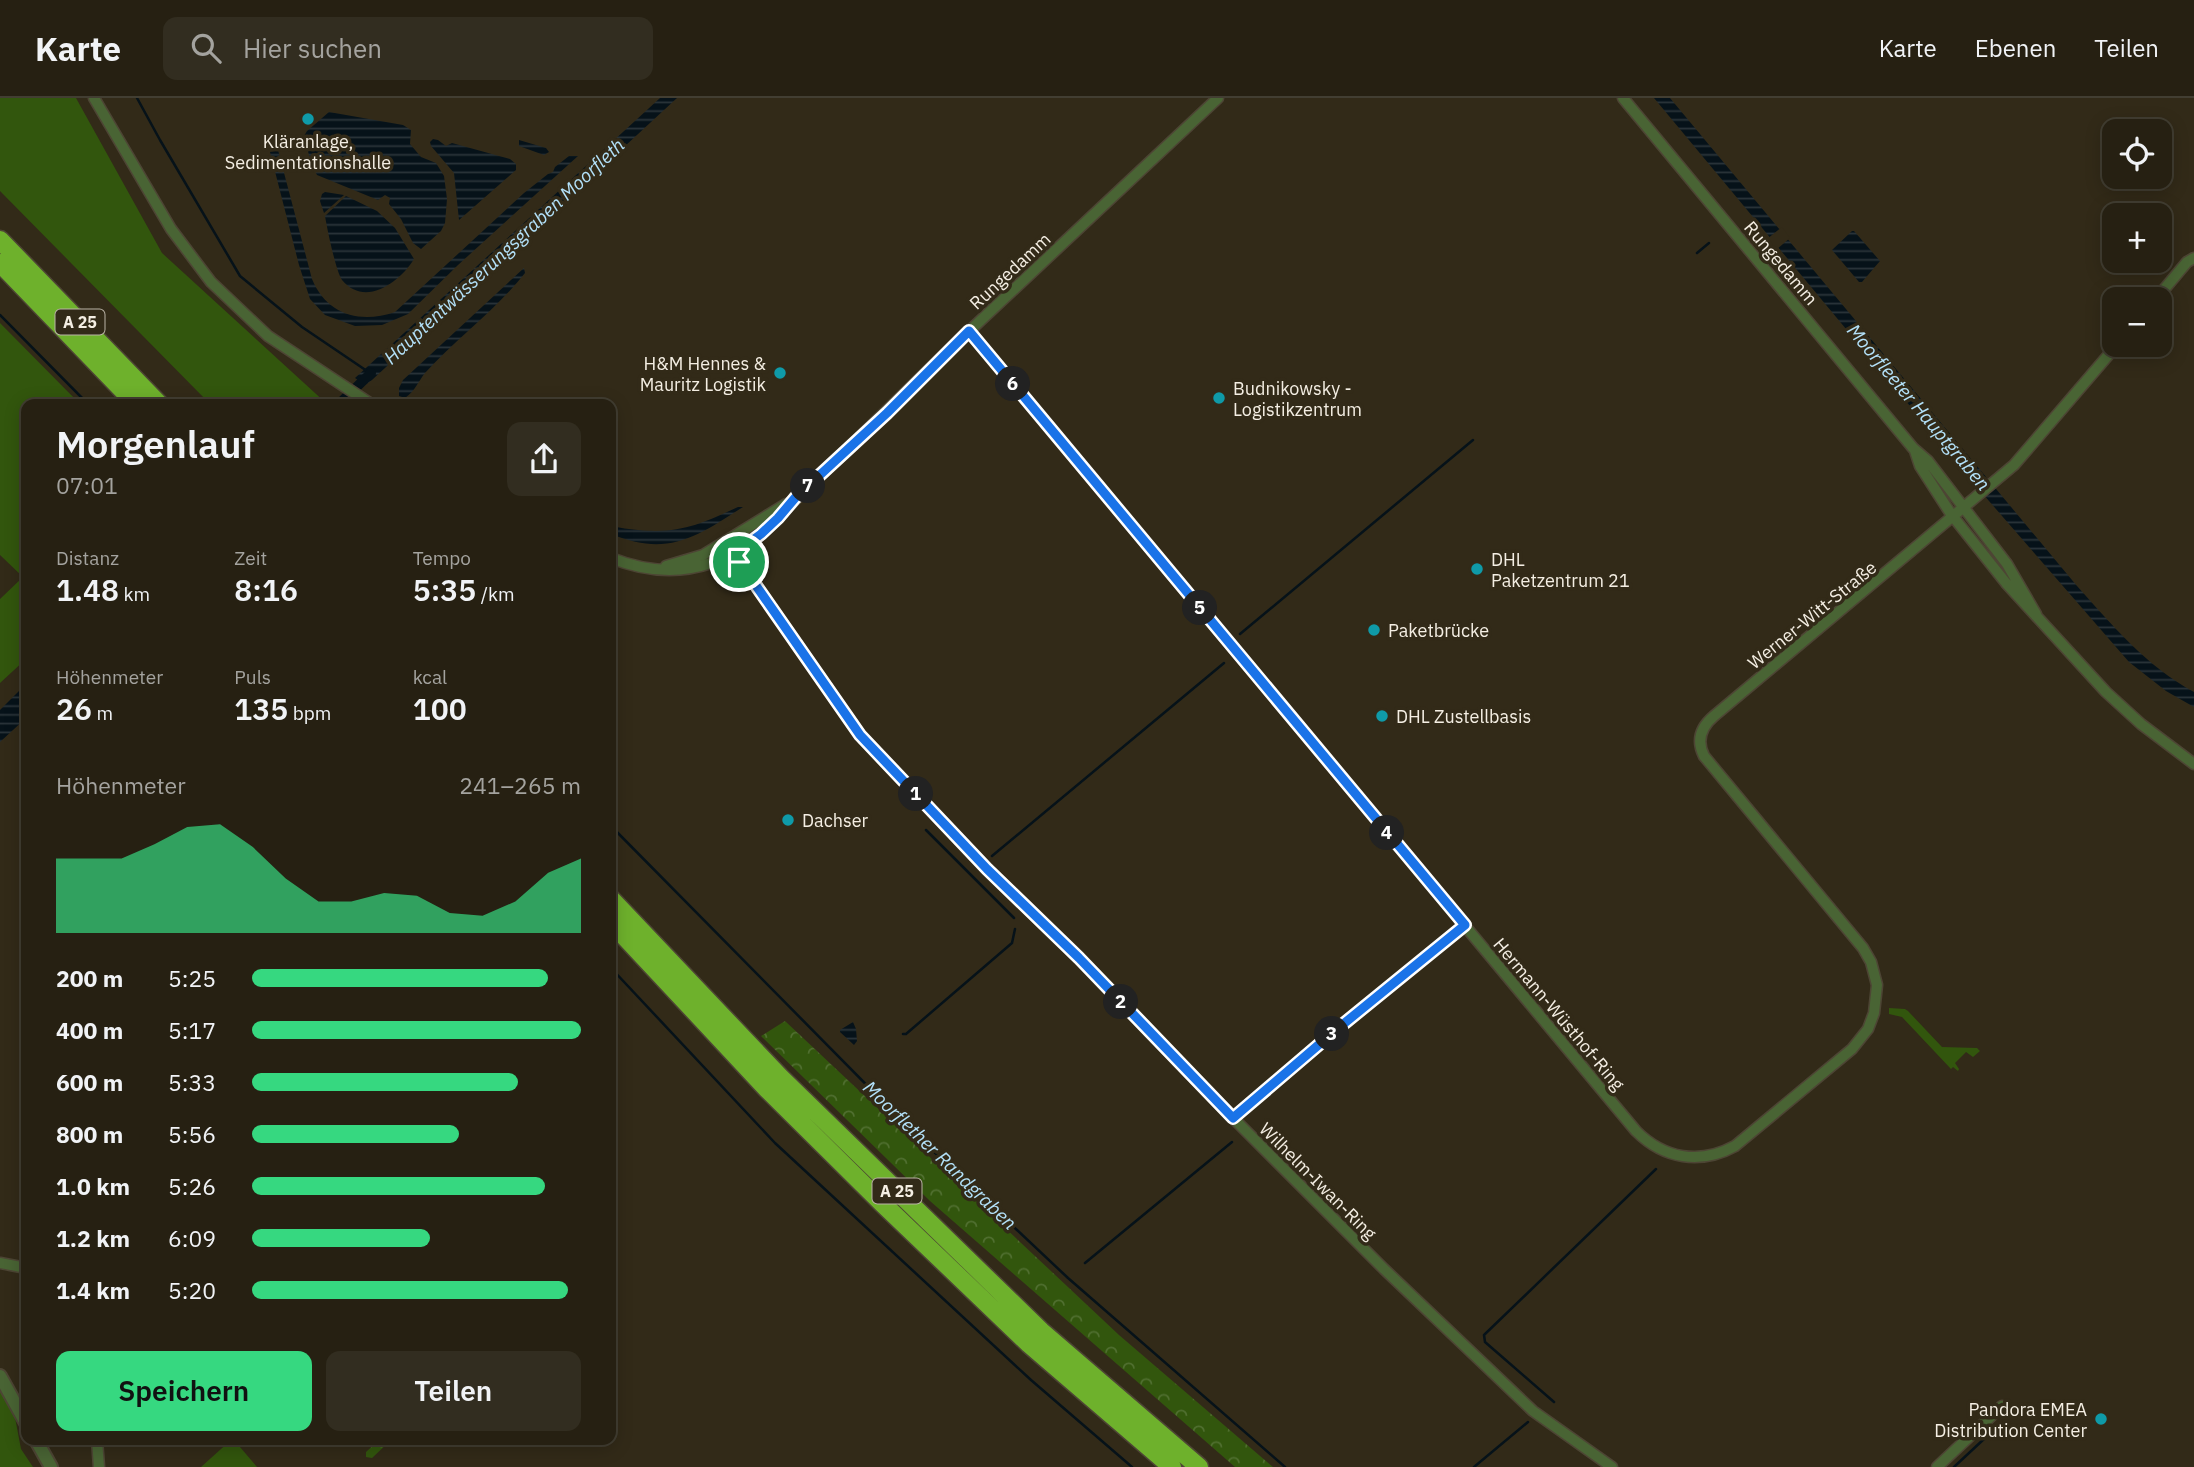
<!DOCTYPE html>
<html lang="de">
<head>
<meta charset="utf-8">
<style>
	:root { --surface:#262012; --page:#322d20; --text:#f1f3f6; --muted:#a4a39f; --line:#423e32; --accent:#36d880 }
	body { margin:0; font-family:"IBM Plex Sans",sans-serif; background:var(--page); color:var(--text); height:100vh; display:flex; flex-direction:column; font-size:26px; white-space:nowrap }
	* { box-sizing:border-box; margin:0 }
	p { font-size:23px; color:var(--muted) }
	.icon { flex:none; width:38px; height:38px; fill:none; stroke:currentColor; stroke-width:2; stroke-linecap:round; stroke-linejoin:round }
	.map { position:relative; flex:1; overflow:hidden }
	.details { position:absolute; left:21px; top:301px; width:595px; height:1046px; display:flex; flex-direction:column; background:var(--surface); border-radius:14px; box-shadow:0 4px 18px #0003,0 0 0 2px var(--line) }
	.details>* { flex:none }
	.buttons { position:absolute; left:2102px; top:21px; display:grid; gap:14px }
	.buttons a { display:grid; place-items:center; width:70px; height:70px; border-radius:14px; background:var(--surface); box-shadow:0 4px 18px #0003,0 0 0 2px var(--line); font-size:35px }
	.pin { position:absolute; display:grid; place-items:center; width:60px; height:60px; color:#fff; margin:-30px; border:4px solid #fff; border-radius:50%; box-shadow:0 2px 7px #0007 }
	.km { position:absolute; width:35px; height:35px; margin:-18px; border-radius:50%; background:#222; color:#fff; font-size:19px; line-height:35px; text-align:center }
	.round { display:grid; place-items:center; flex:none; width:74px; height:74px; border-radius:14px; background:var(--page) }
	.head { display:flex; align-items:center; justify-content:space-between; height:119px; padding:0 35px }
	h1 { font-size:38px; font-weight:600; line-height:52px }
	.metrics { display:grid; grid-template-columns:repeat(3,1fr); gap:10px; height:119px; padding:7px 35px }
	.metrics div { display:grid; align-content:center }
	.metrics b { font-size:30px; font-weight:600 }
	.metrics small { font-size:19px; font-weight:400 }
	.metrics p { font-size:19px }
	.chart { height:196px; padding:14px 35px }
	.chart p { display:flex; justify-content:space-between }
	.chart svg { width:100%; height:126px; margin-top:7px; fill:var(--accent); opacity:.7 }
	.button { display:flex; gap:14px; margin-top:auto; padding:14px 35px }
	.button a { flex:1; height:80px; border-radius:14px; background:var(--accent); color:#111; font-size:28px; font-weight:600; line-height:80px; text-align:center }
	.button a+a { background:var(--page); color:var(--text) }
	ul { padding:0 35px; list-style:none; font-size:23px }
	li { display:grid; grid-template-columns:112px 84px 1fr; align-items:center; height:52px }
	li i { height:18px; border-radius:9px; background:var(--accent) }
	header { display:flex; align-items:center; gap:42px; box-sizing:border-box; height:98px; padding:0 35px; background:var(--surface); border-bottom:2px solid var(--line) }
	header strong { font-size:33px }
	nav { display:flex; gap:38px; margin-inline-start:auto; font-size:24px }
	.search { width:490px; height:63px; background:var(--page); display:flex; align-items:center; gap:18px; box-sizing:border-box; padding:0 24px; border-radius:14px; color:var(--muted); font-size:26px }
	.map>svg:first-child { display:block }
	.grass { fill:#32560d }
	.forest { fill:url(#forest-crowns) }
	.water { fill:url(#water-rules) }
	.pier { fill:#322a18 }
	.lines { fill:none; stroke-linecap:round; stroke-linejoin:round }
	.stream { stroke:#061219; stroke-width:2.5 }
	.canal { stroke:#061219; stroke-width:10 }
	.minor-casing { stroke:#4d4534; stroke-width:13 }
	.tertiary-casing { stroke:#4d4534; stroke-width:16 }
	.motorway-casing { stroke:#4d4534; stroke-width:21 }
	.minor { stroke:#496434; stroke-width:10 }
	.tertiary { stroke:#496434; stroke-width:12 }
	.motorway { stroke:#6eb12c; stroke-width:18 }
	.route-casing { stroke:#fff; stroke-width:14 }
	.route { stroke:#1a73e8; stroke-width:9 }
	.culture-dot { fill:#0f9aa8; stroke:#322a18; stroke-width:2.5 }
	.labels { text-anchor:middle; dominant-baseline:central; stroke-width:7; stroke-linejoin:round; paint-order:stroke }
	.shield { fill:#322a18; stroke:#bab3a6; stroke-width:2 }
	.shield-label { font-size:16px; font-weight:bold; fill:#f4eee3 }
	.poi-label { font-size:18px; fill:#f4eee3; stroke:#322a18; text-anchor:start }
	.street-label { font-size:18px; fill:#f4eee3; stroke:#322a18 }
	.water-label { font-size:19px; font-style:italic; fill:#b3e1f9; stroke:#322a18 }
</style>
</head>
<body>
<header>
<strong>Karte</strong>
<div class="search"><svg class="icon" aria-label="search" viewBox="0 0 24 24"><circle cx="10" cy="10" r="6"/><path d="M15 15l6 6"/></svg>Hier suchen</div>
<nav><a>Karte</a><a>Ebenen</a><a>Teilen</a></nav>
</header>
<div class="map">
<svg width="2194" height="1369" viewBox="0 0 2194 1369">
	<defs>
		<pattern id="forest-crowns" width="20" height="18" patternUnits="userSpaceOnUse" patternTransform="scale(1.75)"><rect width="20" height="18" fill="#32560d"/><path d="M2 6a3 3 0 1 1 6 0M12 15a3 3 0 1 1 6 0" fill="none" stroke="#506f30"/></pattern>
		<pattern id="water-rules" width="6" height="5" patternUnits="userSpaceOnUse" patternTransform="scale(1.75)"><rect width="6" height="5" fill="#061219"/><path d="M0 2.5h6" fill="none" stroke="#2b353a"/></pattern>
	</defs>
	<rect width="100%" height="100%" fill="#322a18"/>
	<path class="grass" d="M0,0H76L162,155L327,306H210L0,93Z
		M0,225L80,306H26V561L0,585V501L23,479L0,457Z
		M1889,910L1905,911L1908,913L1942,949L1977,950L1980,953L1973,959L1966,954L1955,965L1959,971L1958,973L1953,969L1951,971L1902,919L1889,916Z
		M0,1289L14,1314L21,1351L33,1369H0Z
		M231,1342H234L257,1369H201Z"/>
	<path class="forest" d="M785,923L1119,1237L1273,1369H1235L930,1103L761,938Z
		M379,1342H391L372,1360L366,1359V1354Z"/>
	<path class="water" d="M660,0H677L372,282L365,287L355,280Z
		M1654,0H1670L2077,488C2113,528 2146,568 2194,594V609L2166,593L2129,564L1989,403Z
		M329,14L403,27L411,32L410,46L421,59L436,65L444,78L447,101L445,125L441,133L421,151L413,145L401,121L389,106L390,100L385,97L378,102L317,77L311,65L304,38L307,33Z
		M433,41L438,42L446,48L452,45L510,61L516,66V72L459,122L454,75L431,48L430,44Z
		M519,42L546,50L549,54L544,57L519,48Z
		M278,52L312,181C327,217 360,226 395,214L524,95L548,76L553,74L555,69L569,58H578L458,167L408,216L382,227L355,228L325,217L310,201L299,167L270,54Z
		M325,94L344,97L324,115L320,103L322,96Z
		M346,98L377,113L395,130L414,161C400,184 365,210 342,182C336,174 327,130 325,118Z
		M1852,133H1854L1880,163L1862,184H1859L1832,152Z
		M524,170L525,175C496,212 457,240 425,275C418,284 415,293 405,300L399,298V290L403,282Z
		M738,409H743C695,440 667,459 611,436V428C620,430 629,431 638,432C680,436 701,426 738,409Z
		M26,586V620L0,644V612Z
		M853,924L856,931L857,943L854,947L840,934V932Z"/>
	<path class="pier" d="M1782,129L1790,140L1776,152L1767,141Z"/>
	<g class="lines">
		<path class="stream" d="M137,0L160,42L240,178L302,229L367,273
			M1697,155L1709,145
			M0,217L88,306
			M1240,536L1473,342
			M611,728L915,1036L1068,1180L1285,1369
			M926,732L1014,820
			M992,758L1224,565
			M611,870L775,1045L1031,1282L1132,1369
			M903,936H906L1012,845L1015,831
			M1085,1165L1232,1044
			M1554,1304L1485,1244L1484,1237L1656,1071
			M1474,1369L1528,1324
			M1954,1369L1984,1341"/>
		<path class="canal" d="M339,306L371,275"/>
		<g class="minor-casing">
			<path id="minor" d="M94,0L171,131L211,184L268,238L371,306
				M1623,0L1913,350L1928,363L2007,466L2036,516
				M2156,201L2187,164L2194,160
				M969,233L1636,1033C1664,1061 1700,1067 1735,1048L1852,951L1868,931L1874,915L1877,887L1871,864L1863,850L1704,658C1696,642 1701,629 1714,618L2014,367L2117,247
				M1915,353L1920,368L1951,416L2006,485L2106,594L2141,626L2194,666
				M726,444L860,637L987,771L1078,860L1233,1020L1384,1171L1533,1313L1612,1369
				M611,460C661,480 708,475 752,444L948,253L1218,0
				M666,468L703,457L786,406
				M1233,1020L1336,932L1465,827
				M0,1165L26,1170
				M97,1342L99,1369
				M1937,1369L2002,1308"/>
		</g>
		<g class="tertiary-casing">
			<path id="tertiary" d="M0,1278L26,1325
				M36,1342L51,1369"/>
		</g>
		<g class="motorway-casing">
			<path id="motorway" d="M0,142L159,306
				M0,165L136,306
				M611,801L780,979L1041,1233L1199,1369
				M611,824L767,991L882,1105L1029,1246L1172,1369"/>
		</g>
		<use href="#minor" class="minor"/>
		<use href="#tertiary" class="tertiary"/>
		<use href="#motorway" class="motorway"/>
	</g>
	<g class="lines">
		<g class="route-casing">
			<path id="route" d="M969,233L1465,827L1336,932L1233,1020L1079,860L987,771L860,637L734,456L761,436L778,420L795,400L887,315Z"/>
		</g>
		<use href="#route" class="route"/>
	</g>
	<g class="culture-dot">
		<circle cx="308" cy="21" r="7"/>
		<circle cx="780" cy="275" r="7"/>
		<circle cx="1219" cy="300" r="7"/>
		<circle cx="1477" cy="471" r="7"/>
		<circle cx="1374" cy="532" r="7"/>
		<circle cx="1382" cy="618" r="7"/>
		<circle cx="788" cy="722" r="7"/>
		<circle cx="2101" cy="1321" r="7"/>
	</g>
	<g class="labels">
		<g class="shield">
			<rect x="55.5" y="211.5" width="49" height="25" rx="5"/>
			<rect x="872.5" y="1080.5" width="49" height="25" rx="5"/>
		</g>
		<g class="shield-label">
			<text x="80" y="224">A 25</text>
			<text x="897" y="1093">A 25</text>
		</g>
		<g class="poi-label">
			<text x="308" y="43" text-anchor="middle">Kläranlage,<tspan x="308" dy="21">Sedimentationshalle</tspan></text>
			<text x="766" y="265" text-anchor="end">H&amp;M Hennes &amp;<tspan x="766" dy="21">Mauritz Logistik</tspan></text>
			<text x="1233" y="290">Budnikowsky -<tspan x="1233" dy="21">Logistikzentrum</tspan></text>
			<text x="1491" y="461">DHL<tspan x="1491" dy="21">Paketzentrum 21</tspan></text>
			<text x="1388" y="532">Paketbrücke</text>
			<text x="1396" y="618">DHL Zustellbasis</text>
			<text x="802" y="722">Dachser</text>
			<text x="2087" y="1311" text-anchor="end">Pandora EMEA<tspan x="2087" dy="21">Distribution Center</tspan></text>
		</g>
		<g class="street-label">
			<text transform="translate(1781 165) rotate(50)">Rungedamm</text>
			<text transform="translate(1010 173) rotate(-43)">Rungedamm</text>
			<text transform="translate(1812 517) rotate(-39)">Werner-Witt-Straße</text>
			<text transform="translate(1559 916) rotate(50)">Hermann-Wüsthof-Ring</text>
			<text transform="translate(1318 1083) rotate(45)">Wilhelm-Iwan-Ring</text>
		</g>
		<g class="water-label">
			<text transform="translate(504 153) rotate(-43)">Hauptentwässerungsgraben Moorfleth</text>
			<text transform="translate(1919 309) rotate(50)">Moorfleeter Hauptgraben</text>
			<text transform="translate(940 1057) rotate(44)">Moorflether Randgraben</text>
		</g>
	</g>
</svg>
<div class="buttons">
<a><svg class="icon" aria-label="locate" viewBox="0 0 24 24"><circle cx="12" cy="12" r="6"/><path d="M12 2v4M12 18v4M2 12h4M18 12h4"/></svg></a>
<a>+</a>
<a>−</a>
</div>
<div class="pin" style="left:739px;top:464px;background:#1e9e55"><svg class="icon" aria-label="arrive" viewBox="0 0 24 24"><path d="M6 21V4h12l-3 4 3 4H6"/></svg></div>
<b class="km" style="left:916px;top:696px">1</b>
<b class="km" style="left:1121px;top:904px">2</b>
<b class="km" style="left:1332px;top:936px">3</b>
<b class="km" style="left:1387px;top:735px">4</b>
<b class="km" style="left:1200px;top:510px">5</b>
<b class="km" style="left:1013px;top:286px">6</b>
<b class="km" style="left:808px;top:388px">7</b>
<section class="details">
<div class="head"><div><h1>Morgenlauf</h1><p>07:01</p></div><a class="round"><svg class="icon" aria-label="share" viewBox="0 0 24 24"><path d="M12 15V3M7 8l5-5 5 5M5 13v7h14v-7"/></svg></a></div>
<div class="metrics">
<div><p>Distanz</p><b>1.48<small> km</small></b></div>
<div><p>Zeit</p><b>8:16</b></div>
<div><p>Tempo</p><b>5:35<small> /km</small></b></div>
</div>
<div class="metrics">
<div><p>Höhenmeter</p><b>26<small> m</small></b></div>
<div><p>Puls</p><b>135<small> bpm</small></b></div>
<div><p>kcal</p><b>100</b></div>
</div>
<div class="chart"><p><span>Höhenmeter</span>241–265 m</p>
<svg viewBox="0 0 160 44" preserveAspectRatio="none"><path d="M0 44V18L10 18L20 18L30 13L40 7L50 6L60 14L70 25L80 33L90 33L100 30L110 31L120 37L130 38L140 33L150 23L160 18V44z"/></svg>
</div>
<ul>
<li><b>200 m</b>5:25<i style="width:90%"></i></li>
<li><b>400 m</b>5:17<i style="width:100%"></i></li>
<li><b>600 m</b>5:33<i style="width:81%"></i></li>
<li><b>800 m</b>5:56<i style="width:63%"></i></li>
<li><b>1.0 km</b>5:26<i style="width:89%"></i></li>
<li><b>1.2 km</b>6:09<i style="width:54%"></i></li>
<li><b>1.4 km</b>5:20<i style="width:96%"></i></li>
</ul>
<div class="button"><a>Speichern</a><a>Teilen</a></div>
</section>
</div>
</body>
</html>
